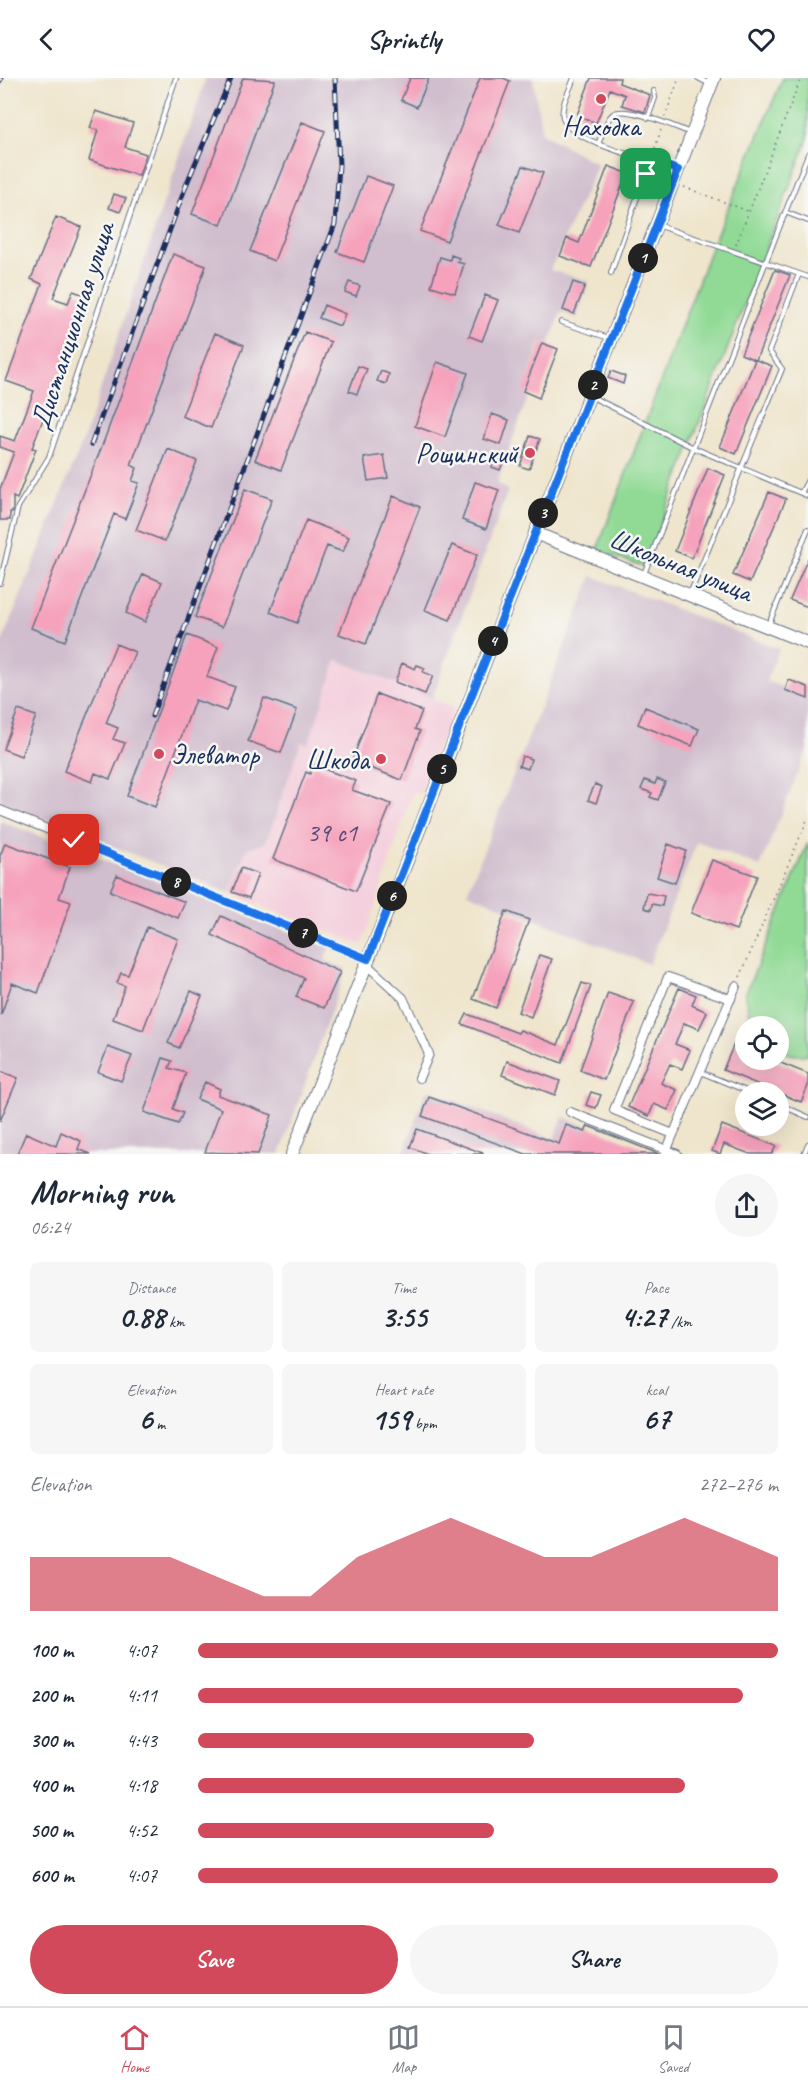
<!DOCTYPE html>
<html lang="en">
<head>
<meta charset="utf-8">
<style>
	:root { --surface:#fff; --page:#f6f6f7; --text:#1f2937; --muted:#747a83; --line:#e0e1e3; --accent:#d1495b }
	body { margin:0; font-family:Caveat,sans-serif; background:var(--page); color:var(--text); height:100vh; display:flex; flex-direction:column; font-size:22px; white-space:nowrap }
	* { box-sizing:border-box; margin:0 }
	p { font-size:20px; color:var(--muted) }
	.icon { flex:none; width:33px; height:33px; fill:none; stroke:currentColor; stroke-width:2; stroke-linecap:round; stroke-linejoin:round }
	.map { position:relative; height:1076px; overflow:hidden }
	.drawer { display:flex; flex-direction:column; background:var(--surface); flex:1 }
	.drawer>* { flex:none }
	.fabs { position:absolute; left:735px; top:938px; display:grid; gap:12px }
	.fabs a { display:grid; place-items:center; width:54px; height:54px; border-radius:50%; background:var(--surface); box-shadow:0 6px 24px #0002; font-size:30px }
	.pin { position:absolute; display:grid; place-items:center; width:51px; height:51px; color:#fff; margin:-26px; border-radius:12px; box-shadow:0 3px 9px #0006 }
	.km { position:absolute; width:30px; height:30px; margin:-15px; border-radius:50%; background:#222; color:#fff; font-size:16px; line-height:30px; text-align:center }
	.round { display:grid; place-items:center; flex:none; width:63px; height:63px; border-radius:32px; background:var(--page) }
	.head { display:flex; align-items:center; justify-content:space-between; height:102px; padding:0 30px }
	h1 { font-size:33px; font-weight:600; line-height:45px }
	.metrics { display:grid; grid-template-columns:repeat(3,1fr); gap:9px; height:102px; padding:6px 30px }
	.metrics div { display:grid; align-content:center; border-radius:9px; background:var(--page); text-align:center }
	.metrics b { font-size:30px; font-weight:600 }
	.metrics small { font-size:16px; font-weight:400 }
	.metrics p { font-size:16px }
	.chart { height:168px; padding:12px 30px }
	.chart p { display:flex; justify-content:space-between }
	.chart svg { width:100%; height:108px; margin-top:6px; fill:var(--accent); opacity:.7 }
	.cta { display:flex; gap:12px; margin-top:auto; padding:12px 30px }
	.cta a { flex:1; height:69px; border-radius:36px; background:var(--accent); color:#fff; font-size:24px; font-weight:600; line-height:69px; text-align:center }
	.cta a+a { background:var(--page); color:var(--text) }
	ul { padding:0 30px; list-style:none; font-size:20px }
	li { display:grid; grid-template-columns:96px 72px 1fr; align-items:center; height:45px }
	li i { height:15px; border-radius:8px; background:var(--accent) }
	header { display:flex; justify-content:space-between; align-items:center; height:78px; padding:0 30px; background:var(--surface); font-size:27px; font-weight:600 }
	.tabs { display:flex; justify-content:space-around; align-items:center; height:84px; border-top:2px solid var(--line); background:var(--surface); font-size:16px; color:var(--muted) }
	.tabs a { display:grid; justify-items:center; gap:3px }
	.tabs .on { color:var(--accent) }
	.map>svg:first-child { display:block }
	.built { fill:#f4cfdd }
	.industrial { fill:#d0bdcd }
	.green { fill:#91da95; stroke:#56847a; stroke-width:1.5 }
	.building { fill:#f6a2bc }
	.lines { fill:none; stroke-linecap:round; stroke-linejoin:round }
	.lane-casing { stroke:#656f84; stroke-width:6 }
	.street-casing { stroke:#656f84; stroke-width:10 }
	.secondary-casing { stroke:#656f84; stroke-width:14 }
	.primary-casing { stroke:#656f84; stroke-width:14 }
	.path { stroke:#656f84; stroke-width:1.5; stroke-dasharray:1.5 4.5; stroke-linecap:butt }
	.lane { stroke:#fff; stroke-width:4 }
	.street { stroke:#fff; stroke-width:8 }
	.secondary { stroke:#fff; stroke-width:12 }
	.primary { stroke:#fff; stroke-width:12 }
	.rail-casing { stroke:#1b2f5e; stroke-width:5 }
	.rail { stroke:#f6f6f2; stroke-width:3; stroke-dasharray:9; stroke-linecap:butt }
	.route-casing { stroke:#fff; stroke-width:12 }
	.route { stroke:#1a73e8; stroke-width:8 }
	.poi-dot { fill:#d1495b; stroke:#f6f6f2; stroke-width:2 }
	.labels { text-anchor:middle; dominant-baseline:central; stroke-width:5; stroke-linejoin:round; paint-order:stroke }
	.number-label { font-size:26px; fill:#524c76 }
	.poi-label { font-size:28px; fill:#1b2f5e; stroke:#f6f6f2; text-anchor:end }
	.street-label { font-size:28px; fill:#1b2f5e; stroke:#f6f6f2 }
</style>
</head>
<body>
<header><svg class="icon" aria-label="back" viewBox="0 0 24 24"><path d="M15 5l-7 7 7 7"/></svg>Sprintly<svg class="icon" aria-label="heart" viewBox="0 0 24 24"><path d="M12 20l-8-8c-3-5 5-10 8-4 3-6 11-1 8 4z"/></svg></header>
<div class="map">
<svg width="808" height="1076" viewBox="0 0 808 1076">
	<rect width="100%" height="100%" fill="#f6f6f2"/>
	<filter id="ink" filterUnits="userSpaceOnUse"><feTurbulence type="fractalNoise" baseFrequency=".0167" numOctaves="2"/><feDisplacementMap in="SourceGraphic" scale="12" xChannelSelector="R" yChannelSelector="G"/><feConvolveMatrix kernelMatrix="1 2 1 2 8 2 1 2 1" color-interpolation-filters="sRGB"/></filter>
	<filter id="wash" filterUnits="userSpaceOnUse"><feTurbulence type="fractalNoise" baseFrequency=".008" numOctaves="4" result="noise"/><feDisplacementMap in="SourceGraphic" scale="24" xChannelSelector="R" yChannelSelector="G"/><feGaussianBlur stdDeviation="1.35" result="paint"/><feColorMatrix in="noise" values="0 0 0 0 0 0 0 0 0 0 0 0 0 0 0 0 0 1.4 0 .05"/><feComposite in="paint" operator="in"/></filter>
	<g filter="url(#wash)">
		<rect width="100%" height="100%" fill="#efe5cc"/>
		<path class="built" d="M337,582L454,629L420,716L413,713L362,867L230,815L247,770L263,766L267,762L301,664L308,666Z"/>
		<path class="industrial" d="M206,0H533L542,56L598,86L550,192L589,203L577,240L561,234L549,267L541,264L523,313L529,316L497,405L508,412L432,620L337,582L308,667L301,664L267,762L263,766L247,770L230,815L0,723V569L84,360Z
			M592,498L779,571L766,603L808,619V669L760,789L697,764L649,886L467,815Z
			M0,743L329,869L325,882L346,891L280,1076H0Z
			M427,1012L554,1061L563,1039L656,1075L403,1076Z"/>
		<path class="green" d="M783,0H808V60L644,489L597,472L713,165Z
			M808,765V976C798,978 787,976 779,972L778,948H752L745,917Z"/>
		<g id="blocks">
			<path class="building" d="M243,0L275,2L221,147L192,136Z
				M410,0H429L417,29L401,22Z
				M480,0H503L510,3L447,163L420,153Z
				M591,0H620L619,5L650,17L645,34L622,27L625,17L610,11L596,45L577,37Z
				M96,33L133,45L125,69L146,76L139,98L89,82L98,52L90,50Z
				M302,44L325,53L274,183L250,173Z
				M523,88L543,95L519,155L499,147Z
				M608,88L627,95L591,189L560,178L567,160L579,165Z
				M366,98L393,108L364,184L337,174Z
				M114,116L126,120L120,134L109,130Z
				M56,139L81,149L53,220L68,225L73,213L90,219L32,370L36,371L17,421L13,419V434H10V442H0V411L14,374L0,369V358L15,363L34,313L6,303L42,206L31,201Z
				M173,176L206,188L131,387L137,390L132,403L139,405L125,441L114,436L65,563L31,550L102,368Z
				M451,177L459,180L457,184L464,186L455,215L431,208L440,179L450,182Z
				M775,192L790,197L756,282L772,288L736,376L720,369L755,282L741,276Z
				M349,204L360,208L356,218L345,214Z
				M573,204L585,208L574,236L563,232Z
				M485,217L498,222L482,263L469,258Z
				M324,227L345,236L340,248L319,240Z
				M305,254L331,264L281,392L255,382Z
				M215,255L244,267L211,350L182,338Z
				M542,265L558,271L539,320L523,313Z
				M437,284L468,295L445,359L415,348Z
				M358,288L367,291L357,316L349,313Z
				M381,293L389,296L386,306L377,303Z
				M611,293L625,298L623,306L608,300Z
				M492,336L509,342L501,367L484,361Z
				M530,358L540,361L529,391L520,388Z
				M168,371L197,383L165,463L136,452Z
				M384,377L388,400L368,403L364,380Z
				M495,379L504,382L500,392L492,389Z
				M708,390L725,397L692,480L675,473Z
				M475,404L499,412L486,451L462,442Z
				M245,411L272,421L222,549L195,539Z
				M769,414L786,421L750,504L733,497Z
				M393,418L420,429L366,566L339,556Z
				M306,442L349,459L343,474L327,468L297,545L270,534Z
				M452,467L477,477L450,542L425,532Z
				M808,480V529L790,522Z
				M143,496L162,504L145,544L126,535Z
				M187,557L218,569L207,599L235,609L226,633L195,622L155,729L127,718Z
				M116,566L135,574L106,645L118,650L113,661L125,665L110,701L95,695L92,704L64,693Z
				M402,585L415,591L417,587L425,590L423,594L433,598L425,616L395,604Z
				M789,602L808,609V621L785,612Z
				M377,616L422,633L415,651L420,653L402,702L352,683Z
				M264,620L297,632L281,675L248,663Z
				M645,629L699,651L692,668L638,646Z
				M18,632L36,638L21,678L3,671Z
				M522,678L531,681L528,691L519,688Z
				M313,687L356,703L352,712L391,726L356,813L273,781L306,694L310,696Z
				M657,701L665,704L658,722L650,719L652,715L641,711L645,702L655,706Z
				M595,706L602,709L596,725L588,722Z
				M5,765L70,789L59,820L71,824L38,915L12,905L1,937L0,778Z
				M668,766L686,773L675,805L657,799Z
				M712,782L757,798L736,852L691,835Z
				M241,790L258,796L249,820L232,814Z
				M117,797L185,824L178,840L110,813Z
				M647,815L664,818L662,828L652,826L651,832L644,830Z
				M506,833L529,842L496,930L473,921Z
				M221,838L340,894L324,930L296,919L304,900L212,857Z
				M147,849L178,861L143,952L113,941L125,908L117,905L121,895L128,897Z
				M539,877L552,881L531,939L518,934Z
				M582,905L591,908L562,985L462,946L467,936L518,955L520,952L558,967Z
				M679,910L696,917L692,927L707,934L699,951L684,945L675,966L690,972L682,991L670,986L661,1005L677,1012L668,1032L654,1026L649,1038L628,1029Z
				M191,913L202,918L179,970L168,965Z
				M608,915L634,924L604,1002L580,992Z
				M734,966L746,971V981H771L808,996V1008L801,1024L723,992Z
				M108,969L132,978L121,1003L98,994Z
				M163,980L172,983L169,990L186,995L173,1031L183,1035L178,1046L144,1034Z
				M507,983L560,1003L555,1017L502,997Z
				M0,993L18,1000L0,1043Z
				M205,1004L220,1011L218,1017L272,1037L258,1076L205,1074L221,1031L197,1021Z
				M591,1014L601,1017L596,1030L586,1027Z
				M429,1019L559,1066L566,1047L585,1054L588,1048L659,1076H526L422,1038Z
				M722,1047L776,1068L772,1076H750L724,1066L720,1076L712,1073Z
				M417,1051L483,1075V1076H428L410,1069Z
				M61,1054L81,1063L78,1071L91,1076H17L26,1055L56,1068Z"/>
		</g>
	</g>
	<g filter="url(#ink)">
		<use href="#blocks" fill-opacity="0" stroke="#656f84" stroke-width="1.5"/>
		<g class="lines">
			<g class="lane-casing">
				<path id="lane" d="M574,0C570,12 560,28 563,40C569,64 653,83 677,91
					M698,0L710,6
					M648,40L655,20L654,13
					M598,66C602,58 605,42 613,36C625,26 677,50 691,55
					M785,134L808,143
					M660,148L808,199
					M611,195L650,82
					M561,244L609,260
					M592,319L694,370L808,418
					M801,415L808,402
					M644,496L808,76
					M0,505L18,429L49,379L176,0
					M690,516L782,291L769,273L799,196
					M768,548L808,451
					M700,994L749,1014
					M778,1026L808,1039
					M804,1076L808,1066"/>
			</g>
			<g class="street-casing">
				<path id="street" d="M0,732L368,881
					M366,886L403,920L429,976L419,1000
					M570,1034L677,1076
					M673,1056L614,1032L668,899L731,921
					M665,1076L736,908"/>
			</g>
			<g class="secondary-casing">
				<path id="secondary" d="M535,455L808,565"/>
			</g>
			<g class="primary-casing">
				<path id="primary" d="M292,1076L714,0"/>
			</g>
			<path class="path" d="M665,39L679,0
				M653,76L661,52
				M651,97L662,101
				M684,109L748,133
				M736,167L801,0
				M740,899L808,740"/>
			<use href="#lane" class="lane"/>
			<use href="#street" class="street"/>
			<use href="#secondary" class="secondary"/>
			<use href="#primary" class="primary"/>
			<g class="rail-casing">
				<path id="rail" d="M0,3L1,0
					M91,367L187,105L231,0
					M152,638L335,146L339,87L335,0"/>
			</g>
			<use href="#rail" class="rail"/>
		</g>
	</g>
	<g class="lines" filter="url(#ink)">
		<g class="route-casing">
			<path id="route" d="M74,762L368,881L678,92L650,82L646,96"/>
		</g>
		<use href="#route" class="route"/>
	</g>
	<g class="poi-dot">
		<circle cx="601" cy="21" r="6"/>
		<circle cx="530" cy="375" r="6"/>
		<circle cx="159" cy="676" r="6"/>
		<circle cx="381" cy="681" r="6"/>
	</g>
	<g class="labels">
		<g class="number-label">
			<text x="332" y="754">39 с1</text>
		</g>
		<g class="poi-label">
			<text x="601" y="48" text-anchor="middle">Находка</text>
			<text x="518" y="375">Рощинский</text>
			<text x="171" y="676" text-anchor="start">Элеватор</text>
			<text x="369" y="681">Шкода</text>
		</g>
		<g class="street-label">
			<text transform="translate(72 248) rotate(-72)">Дистанционная улица</text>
			<text transform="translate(681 487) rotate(22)">Школьная улица</text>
		</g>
	</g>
</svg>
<div class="fabs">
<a><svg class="icon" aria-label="locate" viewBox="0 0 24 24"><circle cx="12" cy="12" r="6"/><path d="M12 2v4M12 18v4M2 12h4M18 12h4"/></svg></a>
<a><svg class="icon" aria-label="layers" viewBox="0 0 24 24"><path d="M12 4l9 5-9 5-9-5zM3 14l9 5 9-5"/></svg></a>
</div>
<div class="pin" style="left:646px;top:96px;background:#1e9e55"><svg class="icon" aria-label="arrive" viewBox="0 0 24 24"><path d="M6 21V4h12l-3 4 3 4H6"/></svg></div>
<div class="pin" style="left:74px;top:762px;background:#d93025"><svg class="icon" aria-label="check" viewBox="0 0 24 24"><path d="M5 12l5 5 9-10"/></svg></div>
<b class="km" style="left:643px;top:180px">1</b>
<b class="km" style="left:593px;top:307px">2</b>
<b class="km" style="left:543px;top:435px">3</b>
<b class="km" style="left:493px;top:563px">4</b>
<b class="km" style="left:442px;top:691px">5</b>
<b class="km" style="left:392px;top:818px">6</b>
<b class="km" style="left:303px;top:855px">7</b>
<b class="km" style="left:176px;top:804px">8</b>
</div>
<section class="drawer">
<div class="head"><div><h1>Morning run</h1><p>06:24</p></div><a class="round"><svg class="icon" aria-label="share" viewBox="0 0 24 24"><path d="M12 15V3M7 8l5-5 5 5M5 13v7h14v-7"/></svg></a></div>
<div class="metrics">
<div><p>Distance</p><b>0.88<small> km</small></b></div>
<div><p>Time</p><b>3:55</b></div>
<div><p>Pace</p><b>4:27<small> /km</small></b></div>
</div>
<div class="metrics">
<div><p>Elevation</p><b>6<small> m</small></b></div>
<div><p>Heart rate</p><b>159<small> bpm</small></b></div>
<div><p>kcal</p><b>67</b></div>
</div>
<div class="chart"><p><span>Elevation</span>272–276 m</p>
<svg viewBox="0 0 160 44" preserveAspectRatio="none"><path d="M0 44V22L10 22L20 22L30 22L40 30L50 38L60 38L70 22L80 14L90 6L100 14L110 22L120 22L130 14L140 6L150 14L160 22V44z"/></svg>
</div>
<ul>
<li><b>100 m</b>4:07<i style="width:100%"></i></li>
<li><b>200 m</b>4:11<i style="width:94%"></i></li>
<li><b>300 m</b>4:43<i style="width:58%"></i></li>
<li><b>400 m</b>4:18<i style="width:84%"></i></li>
<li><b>500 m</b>4:52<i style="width:51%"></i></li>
<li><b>600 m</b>4:07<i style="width:100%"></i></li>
</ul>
<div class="cta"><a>Save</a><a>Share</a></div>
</section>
<nav class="tabs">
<a class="on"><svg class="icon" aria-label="home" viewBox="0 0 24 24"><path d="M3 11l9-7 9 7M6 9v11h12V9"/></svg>Home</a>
<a><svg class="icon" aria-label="map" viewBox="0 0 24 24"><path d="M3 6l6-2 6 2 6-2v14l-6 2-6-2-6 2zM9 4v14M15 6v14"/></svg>Map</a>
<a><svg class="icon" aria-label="saved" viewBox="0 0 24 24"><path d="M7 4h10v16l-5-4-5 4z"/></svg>Saved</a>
</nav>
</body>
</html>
